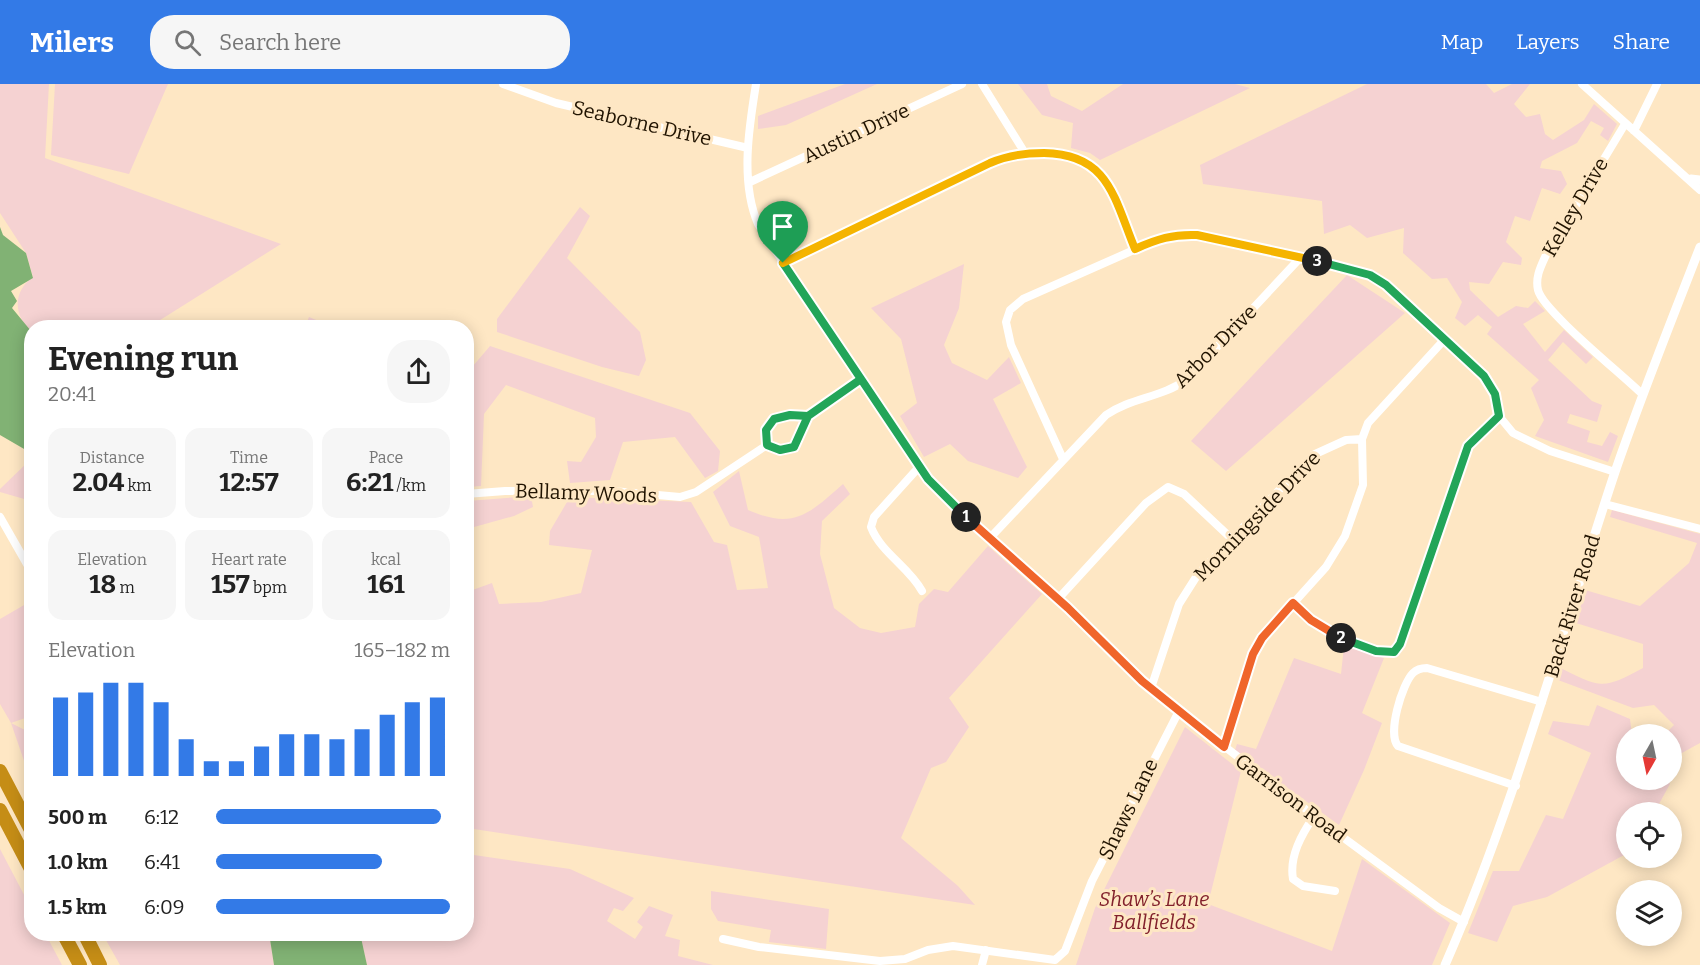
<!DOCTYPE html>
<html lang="en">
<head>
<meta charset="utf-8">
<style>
	:root { --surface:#fff; --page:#f6f6f6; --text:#222; --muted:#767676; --accent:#337ae7 }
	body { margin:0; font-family:Bitter,serif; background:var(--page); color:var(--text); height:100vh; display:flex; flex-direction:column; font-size:22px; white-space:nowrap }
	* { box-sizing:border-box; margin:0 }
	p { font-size:20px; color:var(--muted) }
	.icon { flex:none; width:33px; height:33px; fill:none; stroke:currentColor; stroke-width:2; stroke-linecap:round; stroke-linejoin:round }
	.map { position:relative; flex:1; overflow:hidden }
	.details { position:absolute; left:24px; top:236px; width:450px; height:621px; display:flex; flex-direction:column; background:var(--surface); border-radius:24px; box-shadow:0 3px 15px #0003 }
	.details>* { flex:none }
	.needle { width:39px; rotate:189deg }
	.controls { position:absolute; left:1616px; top:640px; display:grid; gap:12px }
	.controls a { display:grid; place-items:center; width:66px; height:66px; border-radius:50%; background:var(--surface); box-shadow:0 3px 15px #0003; font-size:30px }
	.pin { position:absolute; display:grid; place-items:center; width:51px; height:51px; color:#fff; margin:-62px -26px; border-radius:50% 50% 50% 0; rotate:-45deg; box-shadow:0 0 6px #0007 }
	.pin .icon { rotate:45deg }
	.km { position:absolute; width:30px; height:30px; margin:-15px; border-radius:50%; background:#222; color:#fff; font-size:16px; line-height:30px; text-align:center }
	.round { display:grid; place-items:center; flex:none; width:63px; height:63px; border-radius:24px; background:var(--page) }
	.headline { display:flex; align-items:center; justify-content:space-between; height:102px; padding:0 24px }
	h1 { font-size:33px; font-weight:700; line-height:45px }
	.metrics { display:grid; grid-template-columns:repeat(3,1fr); gap:9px; height:102px; padding:6px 24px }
	.metrics div { display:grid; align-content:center; border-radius:15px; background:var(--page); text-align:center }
	.metrics b { font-size:26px; font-weight:700 }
	.metrics small { font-size:16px; font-weight:400 }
	.metrics p { font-size:16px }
	.chart { height:168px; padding:12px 24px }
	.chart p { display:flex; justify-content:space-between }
	.chart svg { width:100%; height:108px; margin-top:6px; stroke:var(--accent); stroke-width:6 }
	ul { padding:0 24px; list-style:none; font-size:20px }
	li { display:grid; grid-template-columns:96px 72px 1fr; align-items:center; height:45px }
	li i { height:15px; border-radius:8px; background:var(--accent) }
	header { display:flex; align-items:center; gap:36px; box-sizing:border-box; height:84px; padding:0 30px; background:var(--accent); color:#fff }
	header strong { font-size:28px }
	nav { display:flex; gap:33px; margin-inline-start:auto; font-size:21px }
	.search { width:420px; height:54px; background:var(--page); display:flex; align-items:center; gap:15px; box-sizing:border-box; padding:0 21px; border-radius:24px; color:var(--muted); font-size:22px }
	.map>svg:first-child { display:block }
	.green { fill:#f5d2d2 }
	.water { fill:#81b274 }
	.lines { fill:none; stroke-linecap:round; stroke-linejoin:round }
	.minor { stroke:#fff; stroke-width:8 }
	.tertiary { stroke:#fff; stroke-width:9 }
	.motorway { stroke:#c58d16; stroke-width:14 }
	.split-1-casing { stroke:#fff; stroke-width:12 }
	.split-2-casing { stroke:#fff; stroke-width:12 }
	.split-3-casing { stroke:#fff; stroke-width:12 }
	.split-4-casing { stroke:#fff; stroke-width:12 }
	.split-1 { stroke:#22a559; stroke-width:8 }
	.split-2 { stroke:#f0652b; stroke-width:8 }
	.split-3 { stroke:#22a559; stroke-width:8 }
	.split-4 { stroke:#f5b400; stroke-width:8 }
	.labels { text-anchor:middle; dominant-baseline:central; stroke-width:6; stroke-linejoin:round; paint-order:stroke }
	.street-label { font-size:20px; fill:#201300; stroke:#fee7c4 }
	.park-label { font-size:20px; font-style:italic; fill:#82212c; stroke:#fee7c4 }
</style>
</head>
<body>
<header>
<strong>Milers</strong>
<div class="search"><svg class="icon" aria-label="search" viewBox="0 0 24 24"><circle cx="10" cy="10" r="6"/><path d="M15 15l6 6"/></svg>Search here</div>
<nav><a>Map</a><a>Layers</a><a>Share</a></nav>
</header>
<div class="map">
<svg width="1700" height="881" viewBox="0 0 1700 881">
	<rect width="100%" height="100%" fill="#fee7c4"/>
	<path class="green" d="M0,0H49L45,74L281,160L149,243H32L31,247C13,231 13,207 33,193L26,169L0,129Z
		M55,0H168L129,90L51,71Z
		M845,0H877L786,41L758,45V32Z
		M1018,0H1047L1051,12L1082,27L1123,0H1235L1250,4L1100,76L1090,69L1071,64L1073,39L1042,31Z
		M1367,0H1486L1494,9L1512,0H1530L1514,20L1526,33L1540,30L1545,50L1553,56L1584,36L1594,20L1617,40L1608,57L1600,51L1604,44L1591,37L1577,59L1542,77L1540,84L1561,87L1567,100L1560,110L1542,104L1530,137L1515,132L1506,158L1522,174L1521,181L1503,178L1489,200L1469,198L1470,206L1498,233L1516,222L1528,224L1535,217L1545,227L1523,240L1545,268L1564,246L1593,273L1586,280L1563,258L1548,276L1592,317L1602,321L1597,338L1570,330L1567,339L1590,347L1587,358L1602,362L1610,348L1618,352L1608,378L1535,352L1544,336L1531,304L1539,296L1487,250L1492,243L1478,231L1465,242L1455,234L1462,218L1447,194L1432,195L1403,169L1404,144L1367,154L1350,141L1324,150L1322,117L1203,100L1200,81Z
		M580,123L590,132L567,174L640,248L646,276L639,292L602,283L497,248V235Z
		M964,180L959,224L944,261L952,279L987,296L1009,273L1021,299L993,315L1027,383L1018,394L968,377L950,360L924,373L900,332L917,319L901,255L871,224Z
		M1347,191L1405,229L1226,387L1191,357Z
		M309,233L333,243H305Z
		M490,262L690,329L720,367L718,387L705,394L675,353L623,358L610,396L570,399L567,377L581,378L596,353L595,334L506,301L484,330L481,402L467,403V289Z
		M31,375V417L0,408V405Z
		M739,387L748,426C794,446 809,430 843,400L850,410L822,437L820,470L834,524L860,544L881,549L915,543L919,520L934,505L948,508L988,462L1042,510L949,614L969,643L946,678L931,684L901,754L958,802L975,821L467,744V508L492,499L499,520L541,518L581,509L592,466L549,461L550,447L570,413L691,418L714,458L727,461L737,506L768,504L759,453L730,442L713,408Z
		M531,412L533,423L514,432L467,445V417Z
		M1612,426L1700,450V659L1671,675V651H1664L1674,641L1654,621L1633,624L1558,596L1560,584C1602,604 1602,606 1643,584V560L1576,539L1585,506L1640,522L1689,479L1697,459L1610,433Z
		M31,517V632L11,639L31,649V697L11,639L0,620V535Z
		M1344,562L1384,574L1362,629L1382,639L1364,686L1339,741L1235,666L1237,660L1256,665L1294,574L1341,590Z
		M1597,621L1630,635L1632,651H1626V696H1668L1670,700L1654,729H1626V770L1547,813L1513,822L1497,858L1468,849L1493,787H1519L1546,731L1563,735L1591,669L1548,650L1553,637L1589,642Z
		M1185,643L1241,687L1208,820L1332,867L1362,775L1450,839L1432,881H1076L1095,824Z
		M0,765L31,824L32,849H45L62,881H0Z
		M467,770L570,785L634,814L623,827L614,824L607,837L635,855L643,843L637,838L649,822L673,831L665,852L680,856L678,872L713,881H367L360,849H466Z
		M711,807L829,825L826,865L769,858L771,846L718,837L711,825Z
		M102,849H269L274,881H120Z"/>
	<path class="water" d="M0,143L3,151L26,169L33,194L11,207L17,217L12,224L31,247V369L0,351Z
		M269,849H360L367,881H274Z"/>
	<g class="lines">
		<path class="minor" d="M503,0L556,19L748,64
			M756,0C749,43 740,98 758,140L919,383L952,421L1068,524L1139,594L1179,627L1314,732L1439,824L1464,838
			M982,0L1025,69
			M1582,0L1700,106
			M1625,40L1546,171C1541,182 1535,193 1538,206C1543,227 1623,291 1642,310
			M1634,47L1657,0
			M750,98L962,0
			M783,179L990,79C1008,71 1024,69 1044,69C1109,70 1114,114 1135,165
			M767,361L780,366L794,363L808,332L861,295
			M767,361V346L774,335L790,331L808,332
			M1063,375L1011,261L1006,238L1010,226L1023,215L1161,154L1179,150L1215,154L1370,191L1397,211L1484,292L1495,310L1499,332L1513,349L1550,367L1615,388
			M919,383L874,433L871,443C881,469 909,483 922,507
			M466,410L505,407H613L680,413L696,408L767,361
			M1605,420L1700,445
			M0,433L32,489
			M989,455L1106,331C1132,313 1162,314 1187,295L1301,173
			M1058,515L1146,419L1168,403L1184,410L1232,455
			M1293,519C1322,547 1354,565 1394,568L1400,560L1468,362L1499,332
			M1151,604L1179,520L1198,490L1313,371L1346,356L1362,355
			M1224,663L1253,570L1262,554L1326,483L1345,452L1363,401L1362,355L1368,339L1444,256
			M1516,702L1398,662C1387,650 1402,600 1413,589C1417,585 1421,584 1427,584L1542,618
			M1314,732C1302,750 1289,772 1293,795L1303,802L1335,807
			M723,855L759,863L880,877L905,875L928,866L953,862L1055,876L1065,867L1092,797L1179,627
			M982,881L986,866"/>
		<path class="tertiary" d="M1691,95L1700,96
			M1445,881C1515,721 1560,553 1615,388C1641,312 1671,238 1700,163"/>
		<path class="motorway" d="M0,687L32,748
			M0,726L32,787
			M63,849L80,881
			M84,849L100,881"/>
	</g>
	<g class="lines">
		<g class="split-1-casing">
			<path id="split-1" d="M783,179L861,295L808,332L790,331L774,335L766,346L767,361L780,366L794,363L808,332L861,295L928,395L966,433"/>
		</g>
		<g class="split-2-casing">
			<path id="split-2" d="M966,433L1068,524L1142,597L1224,663L1253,570L1262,554L1293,519L1311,536L1341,554"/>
		</g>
		<g class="split-3-casing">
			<path id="split-3" d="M1317,177L1370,191L1386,201L1484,292L1495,310L1499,332L1468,362L1400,560L1394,568L1376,567L1341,554"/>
		</g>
		<g class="split-4-casing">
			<path id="split-4" d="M783,179L990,79C1008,71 1024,69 1044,69C1109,70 1114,114 1135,165C1157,155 1173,150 1197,151L1317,177"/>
		</g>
		<use href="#split-1" class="split-1"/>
		<use href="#split-2" class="split-2"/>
		<use href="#split-3" class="split-3"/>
		<use href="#split-4" class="split-4"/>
	</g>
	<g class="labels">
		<g class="street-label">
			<text transform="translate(642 39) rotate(13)">Seaborne Drive</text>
			<text transform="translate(856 49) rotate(-25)">Austin Drive</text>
			<text transform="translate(1575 123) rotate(-60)">Kelley Drive</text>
			<text transform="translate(1215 262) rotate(-45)">Arbor Drive</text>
			<text transform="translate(586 409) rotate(2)">Bellamy Woods</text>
			<text transform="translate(1257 432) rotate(-46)">Morningside Drive</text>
			<text transform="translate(1572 522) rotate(-73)">Back River Road</text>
			<text transform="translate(1291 714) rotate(37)">Garrison Road</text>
			<text transform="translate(1128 725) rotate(-64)">Shaws Lane</text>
		</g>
		<g class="park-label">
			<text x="1154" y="815">Shaw’s Lane<tspan x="1154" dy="23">Ballfields</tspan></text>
		</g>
	</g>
</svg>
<div class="controls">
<a><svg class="needle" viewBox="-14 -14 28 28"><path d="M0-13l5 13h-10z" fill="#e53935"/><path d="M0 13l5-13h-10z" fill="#767676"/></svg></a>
<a><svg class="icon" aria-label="locate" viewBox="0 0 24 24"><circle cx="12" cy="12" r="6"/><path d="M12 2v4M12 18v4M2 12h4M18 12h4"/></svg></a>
<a><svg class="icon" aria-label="layers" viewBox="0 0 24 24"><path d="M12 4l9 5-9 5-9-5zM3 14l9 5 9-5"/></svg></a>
</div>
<div class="pin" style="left:783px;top:179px;background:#1e9e55"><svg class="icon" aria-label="arrive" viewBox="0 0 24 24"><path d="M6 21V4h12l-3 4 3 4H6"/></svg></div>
<b class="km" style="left:966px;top:433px">1</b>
<b class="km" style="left:1341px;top:554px">2</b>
<b class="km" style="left:1317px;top:177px">3</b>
<section class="details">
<div class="headline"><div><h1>Evening run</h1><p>20:41</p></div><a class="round"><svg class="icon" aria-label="share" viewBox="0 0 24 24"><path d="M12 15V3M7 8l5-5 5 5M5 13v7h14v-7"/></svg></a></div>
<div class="metrics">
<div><p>Distance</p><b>2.04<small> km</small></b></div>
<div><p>Time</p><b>12:57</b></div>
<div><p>Pace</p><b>6:21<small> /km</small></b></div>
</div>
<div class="metrics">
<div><p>Elevation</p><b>18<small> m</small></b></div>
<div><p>Heart rate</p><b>157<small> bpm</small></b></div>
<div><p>kcal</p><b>161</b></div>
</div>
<div class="chart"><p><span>Elevation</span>165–182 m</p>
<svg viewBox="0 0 160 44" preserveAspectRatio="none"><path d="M5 44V12M15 44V10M25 44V6M35 44V6M45 44V14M55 44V29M65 44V38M75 44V38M85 44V32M95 44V27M105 44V27M115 44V29M125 44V25M135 44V19M145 44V14M155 44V12"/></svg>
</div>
<ul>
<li><b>500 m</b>6:12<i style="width:96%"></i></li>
<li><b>1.0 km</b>6:41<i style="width:71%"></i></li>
<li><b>1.5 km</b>6:09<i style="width:100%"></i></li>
</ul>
</section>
</div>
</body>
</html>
